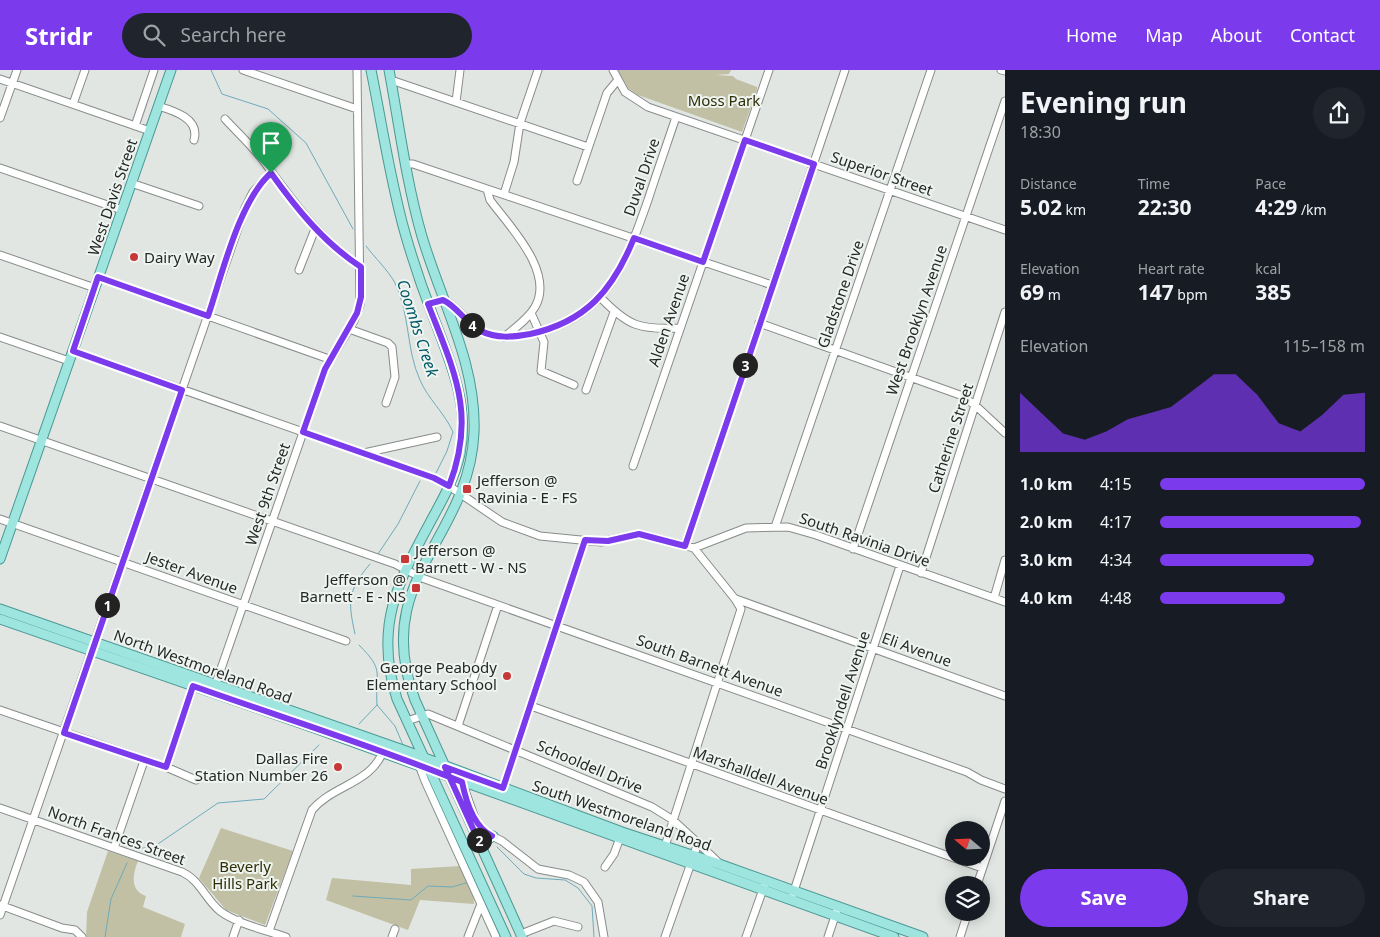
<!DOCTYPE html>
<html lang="en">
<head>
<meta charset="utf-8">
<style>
	:root { --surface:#171b24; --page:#20242c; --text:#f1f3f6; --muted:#9ea1a6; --accent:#7c3aed }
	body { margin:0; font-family:"Noto Sans",sans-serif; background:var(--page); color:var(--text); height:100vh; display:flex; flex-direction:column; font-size:19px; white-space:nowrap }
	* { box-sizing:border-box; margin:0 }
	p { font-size:16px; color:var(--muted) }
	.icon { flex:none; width:28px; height:28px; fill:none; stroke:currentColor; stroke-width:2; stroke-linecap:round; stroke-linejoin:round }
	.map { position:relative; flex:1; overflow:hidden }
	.sheet { display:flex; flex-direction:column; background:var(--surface); width:375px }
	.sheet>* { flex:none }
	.needle { width:32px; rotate:289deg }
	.fabs { position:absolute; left:945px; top:751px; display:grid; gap:10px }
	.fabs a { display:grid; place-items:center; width:45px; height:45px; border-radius:50%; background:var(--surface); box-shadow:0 2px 12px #0003; font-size:25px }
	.pin { position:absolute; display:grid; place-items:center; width:42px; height:42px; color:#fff; margin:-51px -21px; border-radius:50% 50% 50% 0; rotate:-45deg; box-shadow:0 0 5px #0007 }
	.pin .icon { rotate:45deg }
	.km { position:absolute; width:25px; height:25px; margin:-12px; border-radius:50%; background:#222; color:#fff; font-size:14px; line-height:25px; text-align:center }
	.round { display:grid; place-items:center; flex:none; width:52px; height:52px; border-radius:26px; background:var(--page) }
	.headline { display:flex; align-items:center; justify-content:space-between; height:85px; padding:0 15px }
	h1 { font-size:28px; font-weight:700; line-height:38px }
	.figures { display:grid; grid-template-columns:repeat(3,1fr); gap:8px; height:85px; padding:5px 15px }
	.figures div { display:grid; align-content:center }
	.figures b { font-size:21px; font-weight:700 }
	.figures small { font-size:14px; font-weight:400 }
	.figures p { font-size:14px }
	.chart { height:140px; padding:10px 15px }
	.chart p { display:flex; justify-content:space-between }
	.chart svg { width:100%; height:90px; margin-top:5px; fill:var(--accent); opacity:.7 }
	.action { display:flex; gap:10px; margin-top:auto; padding:10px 15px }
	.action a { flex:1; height:58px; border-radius:30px; background:var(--accent); color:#fff; font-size:20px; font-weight:700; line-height:58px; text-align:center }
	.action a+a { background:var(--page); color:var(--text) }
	ul { padding:0 15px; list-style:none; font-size:16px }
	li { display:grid; grid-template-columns:80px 60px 1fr; align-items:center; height:38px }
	li i { height:12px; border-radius:6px; background:var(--accent) }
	header { display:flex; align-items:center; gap:30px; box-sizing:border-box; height:70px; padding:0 25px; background:var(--accent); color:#fff }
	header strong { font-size:24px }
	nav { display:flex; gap:28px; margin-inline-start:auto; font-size:18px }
	.search { width:350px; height:45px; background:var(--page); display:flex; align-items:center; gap:12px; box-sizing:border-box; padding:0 18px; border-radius:28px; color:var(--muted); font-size:19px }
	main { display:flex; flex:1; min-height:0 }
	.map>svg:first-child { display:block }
	.green { fill:#c1c0a4 }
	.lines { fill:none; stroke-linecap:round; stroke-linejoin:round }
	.stream { stroke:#6faab9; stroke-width:1 }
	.minor-casing { stroke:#878c89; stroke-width:9 }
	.major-casing { stroke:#4a9892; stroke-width:11 }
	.minor { stroke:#fff; stroke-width:7 }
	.major { stroke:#9ee5e0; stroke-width:9 }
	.route-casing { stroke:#fff; stroke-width:10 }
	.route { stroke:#7c3aed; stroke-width:6 }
	.poi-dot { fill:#c73839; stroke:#eef4f0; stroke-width:2 }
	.labels { text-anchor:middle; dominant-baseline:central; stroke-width:4; stroke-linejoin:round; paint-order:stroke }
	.park-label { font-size:15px; fill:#302e06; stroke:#eef4f0 }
	.street-label { font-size:15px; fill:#262827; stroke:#eef4f0 }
	.poi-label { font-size:15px; fill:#262827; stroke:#eef4f0; text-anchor:start }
	.water-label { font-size:16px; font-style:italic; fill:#005868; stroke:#eef4f0 }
</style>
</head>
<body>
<header>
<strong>Stridr</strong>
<div class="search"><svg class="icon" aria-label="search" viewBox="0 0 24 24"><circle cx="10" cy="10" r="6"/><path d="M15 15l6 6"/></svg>Search here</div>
<nav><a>Home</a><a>Map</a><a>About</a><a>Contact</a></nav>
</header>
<main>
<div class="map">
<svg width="1005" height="867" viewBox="0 0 1005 867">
	<rect width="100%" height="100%" fill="#e1e6e3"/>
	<path class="green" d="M618,0H731L729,4L715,5L733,6L736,9L757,17V20L742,62L638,25L628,18Z
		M221,758L293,781L265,855L226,840L199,808Z
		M108,781L138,791C133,803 129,820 146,826L143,837L185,854L181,867H86L87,842Z
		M460,796L473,822L474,834L420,830L408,860L326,830L332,808L411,815V799Z"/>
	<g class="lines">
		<path class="stream" d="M211,0L222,24L268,39L306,73L353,159
			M366,176C375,188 388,200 395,213C410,243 406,280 420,310C428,329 444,342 453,362L447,381L436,403
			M378,484L398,454L420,411
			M355,564C348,532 347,521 370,494
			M359,575C385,601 375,601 377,635L395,656L403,675
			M359,654L377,635
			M497,777L524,804L536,808L565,810L578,818L592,836L594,867
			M142,778H152L218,733L264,729L319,675
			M353,826L411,830L428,816L452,817L466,813
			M105,867L111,829L127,793"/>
		<g class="minor-casing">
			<path id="minor" d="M243,0L357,39
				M613,0L625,22L648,37L1005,160
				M1001,0L1005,1
				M0,9L150,61
				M391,10L588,77
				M456,32L460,0
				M73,34L85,0
				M158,36C175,41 200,49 194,70
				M0,48L17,0
				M225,49C237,62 251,75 262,89C292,129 318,169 361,197
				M135,56L154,0
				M406,94H413L772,215
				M0,98L122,140
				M577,111L607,23L617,11
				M131,113L199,136
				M487,119L490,130C510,157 555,202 535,237C528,249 515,258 504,267
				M504,124L514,92L520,53L538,0
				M0,185L95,218
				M299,200L315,159
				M98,207L329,289
				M600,227C628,256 639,260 680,258
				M444,230C462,239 470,260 492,265C507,269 522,265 537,262C607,247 627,190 648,130C657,102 667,74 676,47
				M531,243L544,272L541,301L574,315
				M759,253L960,325L975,335L1005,363
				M349,259L388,273L392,277L395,307L386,333
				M0,267L69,291
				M73,281L434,408L449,416L502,452L540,466L601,472L639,464L694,478L746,458L788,457L816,465L1005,532
				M586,320L614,242
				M0,356L395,494L422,508L967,702L981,710L1005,719
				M364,383L437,367
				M633,396L769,0
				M0,449L346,571
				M775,457L931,0
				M685,476L845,0
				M853,479L1005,31
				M921,503L1005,242
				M994,528L1005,490
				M736,529L1005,626
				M214,619L325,299L354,251L360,235L357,0
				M531,636L982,798
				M0,640L166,697L196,710
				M407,651L428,644L652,737L673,750L698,773L665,867
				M458,656L498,535
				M422,688L419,695L425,711L496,867
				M166,697L195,611
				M462,712L477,754L484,762L502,771L538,799L569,805L584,812L598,832L604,867
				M502,721L585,470
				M0,738L182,802C200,810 206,830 220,841C235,853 268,861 286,867
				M698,773L719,793
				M665,776L741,539L735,529L694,478
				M114,778L144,691
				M605,797L614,784L621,765
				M977,815L1005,731
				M793,824L900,496
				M0,835L62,858L75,860L82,867
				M0,845L245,138L253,122L271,103
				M269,861L312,740C334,714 372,714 384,679
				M521,864L554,851L578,857
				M233,867L239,850
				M392,867L395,859
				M468,867L481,834
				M746,867L766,811
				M828,867L838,837
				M960,867L968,842"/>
		</g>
		<g class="major-casing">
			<path id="major" d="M371,0C382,54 390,110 405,163C413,191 422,218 433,246C450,291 470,335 460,384C455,407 444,427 433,447C399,510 373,555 397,629L506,867
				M389,0C399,54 406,110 421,163C440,230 477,292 474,363C469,470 370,509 415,630L522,867
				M0,489L171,0
				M0,539L406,681L622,762L719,794L923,867
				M0,549L309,656L894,867
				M480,774L493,766"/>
		</g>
		<use href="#minor" class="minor"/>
		<use href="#major" class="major"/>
	</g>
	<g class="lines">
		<g class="route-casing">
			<path id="route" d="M271,103C239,131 222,205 208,246L98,207L73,281L182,320L64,663L166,697L193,616C283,648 374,676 462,712C466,732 474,757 492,766L480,774L449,706L445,697L503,718L585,470L608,471L639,464L685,476L814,94L745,70L703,192L634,168C613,220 586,252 530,264C514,267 496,269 481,261C466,254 458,237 443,230L428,234C454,301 477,344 449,416L434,408L303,362L325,299L357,243L361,227V197C324,173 296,138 271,103"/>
		</g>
		<use href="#route" class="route"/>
	</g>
	<g class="poi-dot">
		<circle cx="134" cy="187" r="5"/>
		<rect x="462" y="414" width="10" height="10" rx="2.5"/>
		<rect x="400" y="484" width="10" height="10" rx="2.5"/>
		<rect x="411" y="513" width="10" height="10" rx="2.5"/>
		<circle cx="507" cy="606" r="5"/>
		<circle cx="338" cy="697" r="5"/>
	</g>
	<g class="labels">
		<g class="park-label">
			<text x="724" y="30">Moss Park</text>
			<text x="245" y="796">Beverly<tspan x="245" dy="17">Hills Park</tspan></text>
		</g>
		<g class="street-label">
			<text transform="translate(882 103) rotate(19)">Superior Street</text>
			<text transform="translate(641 107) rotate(-71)">Duval Drive</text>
			<text transform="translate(112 127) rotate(-71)">West Davis Street</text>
			<text transform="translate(840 224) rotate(-71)">Gladstone Drive</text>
			<text transform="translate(668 250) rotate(-71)">Alden Avenue</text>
			<text transform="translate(916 250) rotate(-71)">West Brooklyn Avenue</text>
			<text transform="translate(950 368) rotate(-72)">Catherine Street</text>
			<text transform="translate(267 424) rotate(-71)">West 9th Street</text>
			<text transform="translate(865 469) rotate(19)">South Ravinia Drive</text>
			<text transform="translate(192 502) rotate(20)">Jester Avenue</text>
			<text transform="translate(917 579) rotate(20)">Eli Avenue</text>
			<text transform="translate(710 595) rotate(20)">South Barnett Avenue</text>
			<text transform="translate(203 596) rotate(20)">North Westmoreland Road</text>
			<text transform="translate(842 630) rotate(-72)">Brooklyndell Avenue</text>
			<text transform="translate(590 696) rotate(23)">Schooldell Drive</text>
			<text transform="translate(761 705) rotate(20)">Marshalldell Avenue</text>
			<text transform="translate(622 745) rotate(19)">South Westmoreland Road</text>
			<text transform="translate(117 765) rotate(20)">North Frances Street</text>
		</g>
		<g class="poi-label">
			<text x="144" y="187">Dairy Way</text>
			<text x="477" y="410">Jefferson @<tspan x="477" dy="17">Ravinia - E - FS</tspan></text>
			<text x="415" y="480">Jefferson @<tspan x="415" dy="17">Barnett - W - NS</tspan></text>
			<text x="406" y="509" text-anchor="end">Jefferson @<tspan x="406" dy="17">Barnett - E - NS</tspan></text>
			<text x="497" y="597" text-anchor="end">George Peabody<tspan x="497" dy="17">Elementary School</tspan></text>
			<text x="328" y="688" text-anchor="end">Dallas Fire<tspan x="328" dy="17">Station Number 26</tspan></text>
		</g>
		<g class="water-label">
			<text transform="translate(418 258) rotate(72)">Coombs Creek</text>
		</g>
	</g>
</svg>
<div class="fabs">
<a><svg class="needle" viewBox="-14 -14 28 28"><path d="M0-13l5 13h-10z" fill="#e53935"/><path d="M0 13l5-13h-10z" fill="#9ea1a6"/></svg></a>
<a><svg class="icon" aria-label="layers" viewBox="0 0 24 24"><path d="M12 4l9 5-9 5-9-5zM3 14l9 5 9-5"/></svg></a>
</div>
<div class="pin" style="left:271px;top:103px;background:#1e9e55"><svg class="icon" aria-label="arrive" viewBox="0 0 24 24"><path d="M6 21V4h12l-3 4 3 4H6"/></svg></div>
<b class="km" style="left:107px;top:535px">1</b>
<b class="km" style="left:479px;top:770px">2</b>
<b class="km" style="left:745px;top:295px">3</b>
<b class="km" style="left:472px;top:255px">4</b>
</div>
<section class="sheet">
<div class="headline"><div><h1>Evening run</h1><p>18:30</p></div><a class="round"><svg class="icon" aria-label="share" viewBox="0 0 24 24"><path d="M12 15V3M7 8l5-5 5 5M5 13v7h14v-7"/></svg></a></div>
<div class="figures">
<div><p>Distance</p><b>5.02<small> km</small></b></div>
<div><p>Time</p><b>22:30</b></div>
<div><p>Pace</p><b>4:29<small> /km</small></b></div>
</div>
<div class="figures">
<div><p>Elevation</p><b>69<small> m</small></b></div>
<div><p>Heart rate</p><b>147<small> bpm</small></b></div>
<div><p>kcal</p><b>385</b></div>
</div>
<div class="chart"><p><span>Elevation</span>115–158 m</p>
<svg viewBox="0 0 160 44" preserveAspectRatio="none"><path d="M0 44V15L10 25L20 35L30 38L40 34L50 28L60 25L70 22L80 14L90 6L100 6L110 16L120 30L130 34L140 26L150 16L160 15V44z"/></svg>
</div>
<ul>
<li><b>1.0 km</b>4:15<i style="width:100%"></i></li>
<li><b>2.0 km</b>4:17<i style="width:98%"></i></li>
<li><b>3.0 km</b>4:34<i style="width:75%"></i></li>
<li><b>4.0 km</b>4:48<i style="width:61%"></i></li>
</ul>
<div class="action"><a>Save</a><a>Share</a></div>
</section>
</main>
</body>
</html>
